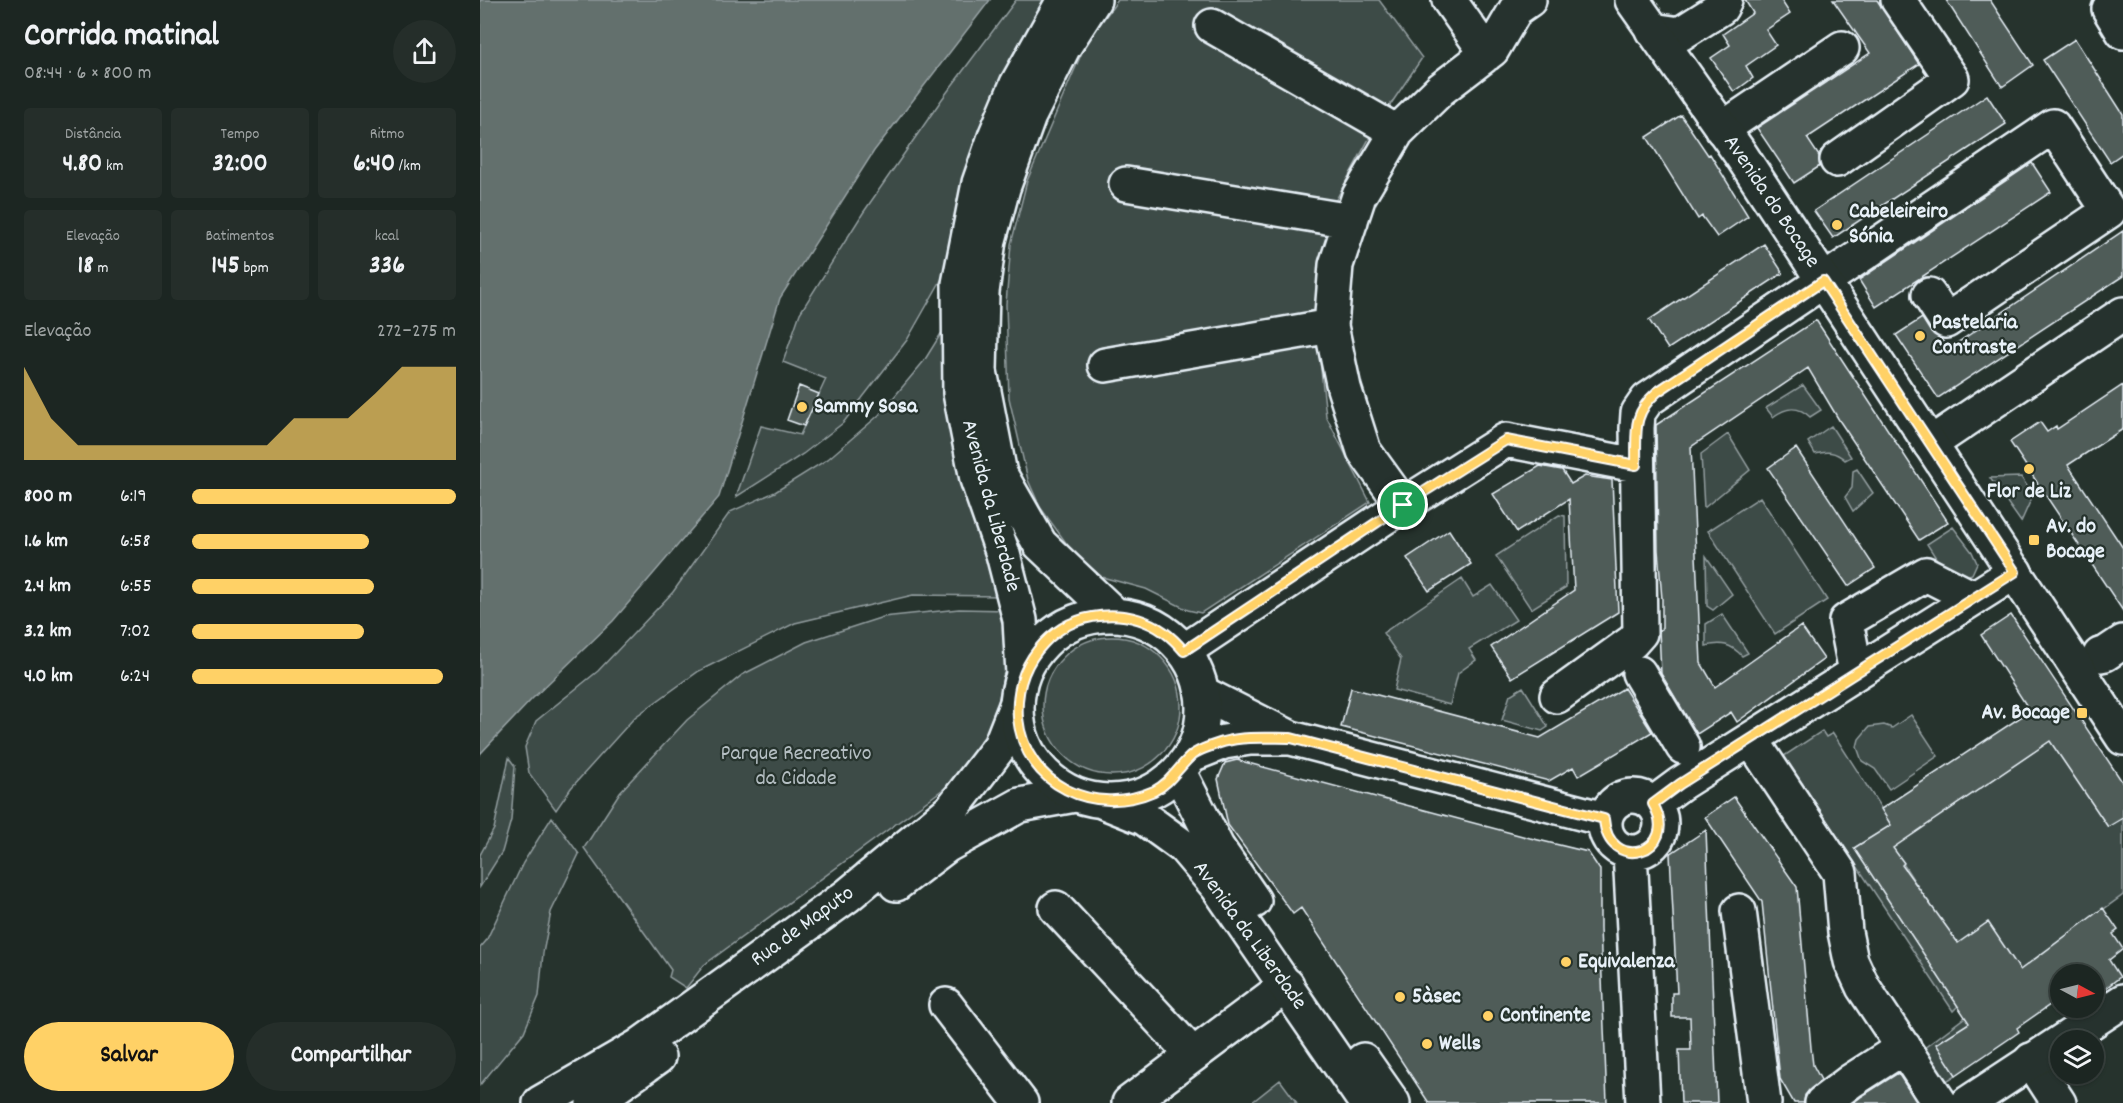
<!DOCTYPE html>
<html lang="pt">
<head>
<meta charset="utf-8">
<style>
	:root { --surface:#1c2622; --page:#252e2a; --text:#f1f3f6; --muted:#a0a5a5; --line:#3a4340; --accent:#ffd166 }
	body { margin:0; font-family:Dekko,sans-serif; background:var(--page); color:var(--text); height:100vh; display:flex; flex-direction:column; font-size:22px; white-space:nowrap }
	* { box-sizing:border-box; margin:0 }
	p { font-size:20px; color:var(--muted) }
	.icon { flex:none; width:33px; height:33px; fill:none; stroke:currentColor; stroke-width:2; stroke-linecap:round; stroke-linejoin:round }
	.map { position:relative; flex:1; overflow:hidden }
	.details { display:flex; flex-direction:column; background:var(--surface); width:480px }
	.details>* { flex:none }
	.needle { width:39px; rotate:97deg }
	.fabs { position:absolute; left:1570px; top:964px; display:grid; gap:12px }
	.fabs a { display:grid; place-items:center; width:54px; height:54px; border-radius:50%; background:var(--surface); box-shadow:0 2px 4px #0004,0 0 0 2px var(--line); font-size:30px }
	.pin { position:absolute; display:grid; place-items:center; width:51px; height:51px; color:#fff; margin:-26px; border:3px solid #fff; border-radius:50%; box-shadow:0 2px 6px #0007 }
	.round { display:grid; place-items:center; flex:none; width:63px; height:63px; border-radius:32px; background:var(--page) }
	.summary { display:flex; align-items:center; justify-content:space-between; height:102px; padding:0 24px }
	h1 { font-size:33px; font-weight:700; line-height:45px }
	.metrics { display:grid; grid-template-columns:repeat(3,1fr); gap:9px; height:102px; padding:6px 24px }
	.metrics div { display:grid; align-content:center; border-radius:6px; background:var(--page); text-align:center }
	.metrics b { font-size:26px; font-weight:700 }
	.metrics small { font-size:16px; font-weight:400 }
	.metrics p { font-size:16px }
	.chart { height:168px; padding:12px 24px }
	.chart p { display:flex; justify-content:space-between }
	.chart svg { width:100%; height:108px; margin-top:6px; fill:var(--accent); opacity:.7 }
	.cta { display:flex; gap:12px; margin-top:auto; padding:12px 24px }
	.cta a { flex:1; height:69px; border-radius:36px; background:var(--accent); color:#111; font-size:24px; font-weight:700; line-height:69px; text-align:center }
	.cta a+a { background:var(--page); color:var(--text) }
	ul { padding:0 24px; list-style:none; font-size:20px }
	li { display:grid; grid-template-columns:96px 72px 1fr; align-items:center; height:45px }
	li i { height:15px; border-radius:8px; background:var(--accent) }
	main { display:flex; flex:1; min-height:0 }
	.map>svg:first-child { display:block }
	.green { fill:#3e4b47; stroke:#939ea0; stroke-width:1.5 }
	.water { fill:#636f6d; stroke:#98a3a5; stroke-width:1.5 }
	.building { fill:#505c59; stroke:#e8f1f8; stroke-width:1.5 }
	.lines { fill:none; stroke-linecap:round; stroke-linejoin:round }
	.minor-casing { stroke:#e8f1f8; stroke-width:38 }
	.major-casing { stroke:#e8f1f8; stroke-width:38 }
	.minor { stroke:#26332d; stroke-width:33 }
	.major { stroke:#26332d; stroke-width:33 }
	.route-casing { stroke:#fff; stroke-width:12 }
	.route { stroke:#ffd166; stroke-width:8 }
	.poi-dot { fill:#ffd166; stroke:#26332d; stroke-width:2 }
	.labels { text-anchor:middle; dominant-baseline:central; stroke-width:4.5; stroke-linejoin:round; paint-order:stroke }
	.street-label { font-size:22px; fill:#e8f1f8; stroke:#26332d }
	.poi-label { font-size:22px; font-weight:bold; fill:#e8f1f8; stroke:#26332d; text-anchor:start }
	.park-label { font-size:22px; fill:#b5bfc3; stroke:#26332d }
</style>
</head>
<body>
<main>
<section class="details">
<div class="summary"><div><h1>Corrida matinal</h1><p>08:44 · 6 × 800 m</p></div><a class="round"><svg class="icon" aria-label="share" viewBox="0 0 24 24"><path d="M12 15V3M7 8l5-5 5 5M5 13v7h14v-7"/></svg></a></div>
<div class="metrics">
<div><p>Distância</p><b>4.80<small> km</small></b></div>
<div><p>Tempo</p><b>32:00</b></div>
<div><p>Ritmo</p><b>6:40<small> /km</small></b></div>
</div>
<div class="metrics">
<div><p>Elevação</p><b>18<small> m</small></b></div>
<div><p>Batimentos</p><b>145<small> bpm</small></b></div>
<div><p>kcal</p><b>336</b></div>
</div>
<div class="chart"><p><span>Elevação</span>272–275 m</p>
<svg viewBox="0 0 160 44" preserveAspectRatio="none"><path d="M0 44V6L10 27L20 38L30 38L40 38L50 38L60 38L70 38L80 38L90 38L100 27L110 27L120 27L130 17L140 6L150 6L160 6V44z"/></svg>
</div>
<ul>
<li><b>800 m</b>6:19<i style="width:100%"></i></li>
<li><b>1.6 km</b>6:58<i style="width:67%"></i></li>
<li><b>2.4 km</b>6:55<i style="width:69%"></i></li>
<li><b>3.2 km</b>7:02<i style="width:65%"></i></li>
<li><b>4.0 km</b>6:24<i style="width:95%"></i></li>
</ul>
<div class="cta"><a>Salvar</a><a>Compartilhar</a></div>
</section>
<div class="map">
<svg width="1643" height="1103" viewBox="0 0 1643 1103">
	<rect width="100%" height="100%" fill="#26332d"/>
	<filter id="ink" filterUnits="userSpaceOnUse"><feTurbulence type="fractalNoise" baseFrequency=".0167" numOctaves="2"/><feDisplacementMap in="SourceGraphic" scale="12" xChannelSelector="R" yChannelSelector="G"/><feConvolveMatrix kernelMatrix="1 2 1 2 8 2 1 2 1" color-interpolation-filters="sRGB"/></filter>
	<g filter="url(#ink)">
		<path class="green" d="M536,0H569L472,261L427,340L363,423L323,454L256,497L281,426L320,435L346,379L303,362L320,313L383,213L462,99Z
			M638,0H899L942,58L896,126L851,209L835,314L846,416L890,502L721,613L708,610L666,589L622,577L592,551L560,507L548,480L529,398L526,304L531,244L547,181L606,43Z
			M467,324L523,596L433,595L315,623L219,671L155,717L91,788L76,810L49,773L45,747L56,721L118,671L193,592L250,512L295,492L348,459L399,415L444,361Z
			M1323,385L1341,410L1330,417C1318,405 1306,407 1293,417L1286,408Z
			M1351,426L1371,457L1365,460C1355,451 1347,451 1335,454L1328,442Z
			M1248,434L1270,470L1224,508L1221,454Z
			M1377,469L1393,493L1373,511L1365,497L1372,488L1373,471Z
			M1541,477L1553,495L1541,522L1510,478Z
			M1280,497L1347,600L1295,634L1228,531Z
			M1079,515L1085,516L1086,587L1051,609L1016,556Z
			M1473,527L1492,552L1497,563L1492,574L1479,579L1463,569L1447,544Z
			M1226,556L1252,594L1233,610L1227,606Z
			M982,579L993,597L1012,585L1036,620L989,649L996,660L978,673L970,705L914,690L921,659L903,633Z
			M479,609L527,610L531,656L523,676L513,730L485,773L224,965L206,988L189,977L191,970L104,848L140,792L207,720L262,675L326,642L403,617Z
			M1242,614L1268,653L1262,656C1251,644 1242,642 1226,646V624Z
			M563 706a69 69 0 1 1 138 0a69 69 0 1 1-138 0Z
			M1043,687L1068,727L1062,731L1022,720L1030,695Z
			M1431,715L1458,756L1409,789L1395,769L1382,761L1377,747L1379,739L1389,727L1404,725L1412,728Z
			M1342,731L1346,737L1353,733L1422,841L1570,741L1628,827L1643,818V895L1540,970L1508,922L1478,943L1440,890L1402,831L1374,848L1478,1006L1473,1011L1304,756Z
			M29,758L35,766L31,820L22,852L0,887V855L14,829Z
			M72,817L99,854L71,912L63,953L59,996L44,1032L0,1085V948L6,941L43,863Z
			M1497,1008L1494,1020L1457,1044L1476,1075L1465,1082L1443,1049Z
			M800,1080L817,1103H771Z"/>
		<path class="water" d="M0,0H510L394,151L300,298L239,497L133,621L52,699L0,754Z"/>
		<path class="building" d="M1265,0H1301L1310,14L1286,30L1296,45L1266,66L1273,78L1254,92L1231,58L1250,45L1243,34L1273,13Z
			M1353,0H1397L1439,64L1327,138L1339,156L1340,166L1314,183L1277,128L1390,53Z
			M1466,0H1510L1553,65L1522,87Z
			M1595,39L1643,114V153L1630,162L1563,60Z
			M1507,95L1526,124L1353,238L1334,211Z
			M1201,115L1228,155L1230,154L1268,216L1237,237L1222,216L1218,219L1167,137Z
			M1552,163L1571,192L1396,307L1379,280Z
			M1643,231V276L1458,398L1416,335L1442,318L1450,331L1461,339L1468,349Z
			M1284,244L1303,273L1188,349L1169,320Z
			M1336,320L1468,522L1439,540L1359,420L1328,368L1211,447L1221,663L1235,687L1321,626L1344,659L1257,722L1251,712L1217,734L1181,674L1179,630L1182,629V599L1178,550L1176,425Z
			M1643,385V429L1588,465L1643,548V611L1530,442L1560,422L1567,432L1576,426L1577,429Z
			M319,386L339,394L324,426L307,420Z
			M1316,448L1395,568L1368,586L1288,468Z
			M1060,466L1082,470L1091,484L1105,476L1132,480L1138,612L1032,678L1011,647L1094,590L1089,499L1037,532L1013,494Z
			M969,530L991,564L949,591L927,558Z
			M1531,615L1643,783V818L1628,827L1570,741L1413,848L1424,863L1422,865L1478,943L1508,922L1540,970L1623,908L1638,930L1633,934L1643,949L1629,960L1640,977L1614,997V975H1581V997L1537,1028L1539,1032L1476,1075L1456,1044L1489,1023L1374,848L1411,825L1401,809L1550,711L1501,635Z
			M871,688L1060,738L1144,688L1172,732L1098,776L1093,767L1069,781L861,727Z
			M757,760L1050,838L1108,852L1120,870V928L1127,1103H949L821,908L813,914L748,825L738,779L745,763Z
			M1254,797L1317,887L1331,1048L1333,1065L1341,1080L1325,1095L1324,1103H1314L1300,1079L1282,902L1225,817Z
			M1226,830L1237,1103H1201L1199,1050H1211L1210,1017H1192V993H1197L1190,854Z
			M1418,1073L1437,1103H1373L1382,1096Z"/>
		<g class="lines">
			<g class="minor-casing">
				<path id="minor" d="M969,0L1007,54
					M1643,0L1629,9L1643,32
					M732,26L917,132
					M1172,30L1200,34L1241,8L1245,0
					M1242,129L1362,48
					M1357,160L1472,79L1418,0
					M646,184L871,221
					M625,365L851,326
					M1450,444L1643,314
					M923,505L884,451L864,388L851,326L856,265L879,196L917,132L961,89L1012,50L1036,9L1049,0
					M704,651L923,505L1026,440L1156,465
					M1620,655L1625,654L1643,642
					M1376,672L1366,621L1446,574L1493,598
					M1159,673L1203,747
					M722,693L811,738L1124,819
					M1077,696L1152,642L1160,633L1157,428L1158,413L1167,400L1573,126L1629,211L1466,321L1449,295
					M1271,739L1360,873L1365,932L1371,961L1383,987L1460,1103
					M711,755L744,742L770,738H806
					M1125 824a28 28 0 1 1 56 0a28 28 0 1 1-56 0Z
					M1173,804L1200,784L1535,572
					M1150,852L1163,1103
					M416,884L466,846L540,805L595,795
					M576,908L713,1055
					M1259,911L1284,1103
					M466,1005L541,1103
					M1551,1060L1579,1103
					M60,1103L159,1046L367,896L471,810L520,746L537,703
					M113,1103L178,1057
					M649,1103L807,985
					M1342,1103L1371,1081L1424,1047"/>
			</g>
			<g class="major-casing">
				<path id="major" d="M614,0L583,48L549,116L523,188L509,240L502,292L500,371L520,474L560,544L634,614
					M1152,0L1261,155L1643,738
					M537 708a93 93 0 1 1 186 0a93 93 0 1 1-186 0Z
					M543,674L540,620L523,554L497,479L480,393L479,284L499,183L516,134L537,84L584,0
					M699,772L737,847L774,901
					M624,802L664,818L704,847L737,886L886,1103
					M883,1060L913,1103
					M1488,1103L1643,1001"/>
			</g>
			<use href="#minor" class="minor"/>
			<use href="#major" class="major"/>
		</g>
	</g>
	<g class="lines" filter="url(#ink)">
		<g class="route-casing">
			<path id="route" d="M1343,281L1535,572L1200,784L1173,804C1202,853 1128,875 1124,819L811,738C789,738 764,736 743,742C734,745 716,750 710,757C698,768 690,783 674,791C615,817 545,786 538,718C536,690 544,664 564,643C594,611 647,606 684,632C691,637 698,644 704,651L923,505L1026,440L1156,465C1157,433 1151,415 1177,392Z"/>
		</g>
		<use href="#route" class="route"/>
	</g>
	<g class="poi-dot">
		<circle cx="1357" cy="225" r="6"/>
		<circle cx="1440" cy="336" r="6"/>
		<circle cx="322" cy="407" r="6"/>
		<circle cx="1549" cy="469" r="6"/>
		<rect x="1548" y="534" width="12" height="12" rx="3"/>
		<rect x="1596" y="707" width="12" height="12" rx="3"/>
		<circle cx="1086" cy="962" r="6"/>
		<circle cx="920" cy="997" r="6"/>
		<circle cx="1008" cy="1016" r="6"/>
		<circle cx="947" cy="1044" r="6"/>
	</g>
	<g class="labels">
		<g class="street-label">
			<text transform="translate(1291 202) rotate(56)">Avenida do Bocage</text>
			<text transform="translate(510 506) rotate(75)">Avenida da Liberdade</text>
			<text transform="translate(323 927) rotate(-36)">Rua de Maputo</text>
			<text transform="translate(769 936) rotate(54)">Avenida da Liberdade</text>
		</g>
		<g class="poi-label">
			<text x="1369" y="212">Cabeleireiro<tspan x="1369" dy="25">Sónia</tspan></text>
			<text x="1452" y="323">Pastelaria<tspan x="1452" dy="25">Contraste</tspan></text>
			<text x="334" y="407">Sammy Sosa</text>
			<text x="1549" y="492" text-anchor="middle">Flor de Liz</text>
			<text x="1566" y="527">Av. do<tspan x="1566" dy="25">Bocage</tspan></text>
			<text x="1590" y="713" text-anchor="end">Av. Bocage</text>
			<text x="1098" y="962">Equivalenza</text>
			<text x="932" y="997">5àsec</text>
			<text x="1020" y="1016">Continente</text>
			<text x="959" y="1044">Wells</text>
		</g>
		<g class="park-label">
			<text x="316" y="754">Parque Recreativo<tspan x="316" dy="25">da Cidade</tspan></text>
		</g>
	</g>
</svg>
<div class="fabs">
<a><svg class="needle" viewBox="-14 -14 28 28"><path d="M0-13l5 13h-10z" fill="#e53935"/><path d="M0 13l5-13h-10z" fill="#a0a5a5"/></svg></a>
<a><svg class="icon" aria-label="layers" viewBox="0 0 24 24"><path d="M12 4l9 5-9 5-9-5zM3 14l9 5 9-5"/></svg></a>
</div>
<div class="pin" style="left:923px;top:505px;background:#1e9e55"><svg class="icon" aria-label="arrive" viewBox="0 0 24 24"><path d="M6 21V4h12l-3 4 3 4H6"/></svg></div>
</div>
</main>
</body>
</html>
